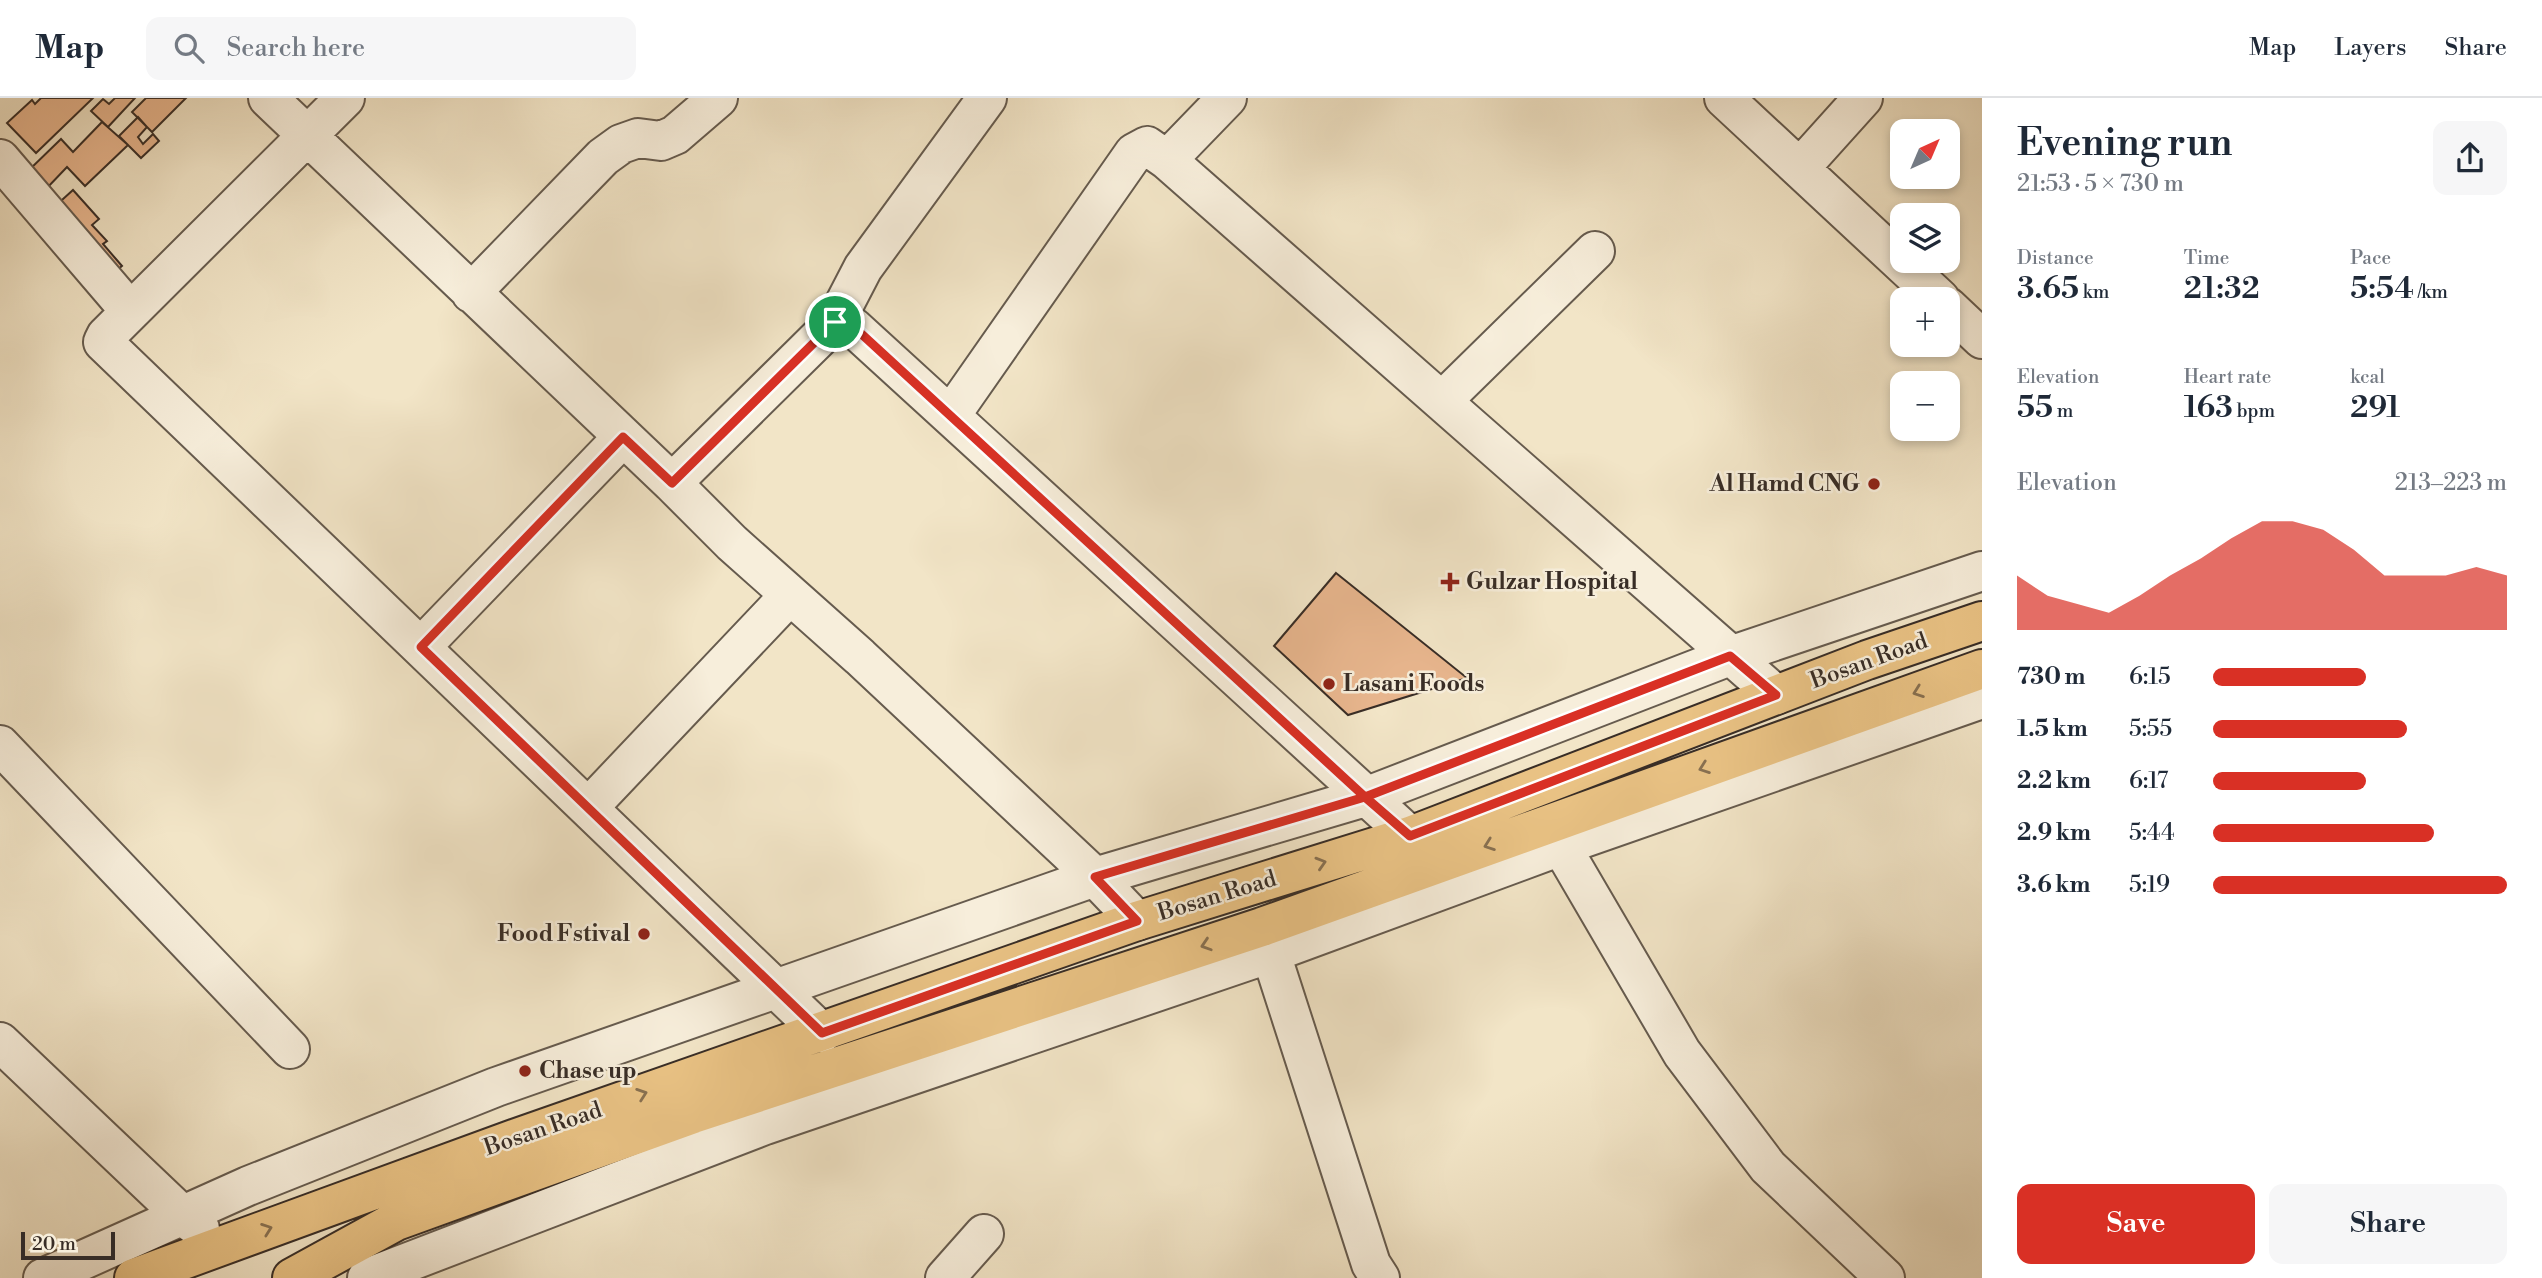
<!DOCTYPE html>
<html lang="en">
<head>
<meta charset="utf-8">
<style>
	:root { --surface:#fff; --page:#f6f6f7; --text:#1f2937; --muted:#747a83; --line:#e0e1e3; --accent:#d93025 }
	body { margin:0; font-family:"Libre Bodoni",serif; background:var(--page); color:var(--text); height:100vh; display:flex; flex-direction:column; font-size:26px; white-space:nowrap }
	* { box-sizing:border-box; margin:0 }
	p { font-size:23px; color:var(--muted) }
	.icon { flex:none; width:38px; height:38px; fill:none; stroke:currentColor; stroke-width:2; stroke-linecap:round; stroke-linejoin:round }
	.map { position:relative; flex:1; overflow:hidden }
	.sheet { display:flex; flex-direction:column; background:var(--surface); width:560px }
	.sheet>* { flex:none }
	.needle { width:46px; rotate:44deg }
	.buttons { position:absolute; left:1890px; top:21px; display:grid; gap:14px }
	.buttons a { display:grid; place-items:center; width:70px; height:70px; border-radius:14px; background:var(--surface); box-shadow:0 4px 10px #0003; font-size:35px }
	.scale { position:absolute; left:21px; bottom:18px; width:94px; box-sizing:border-box; padding-left:7px; border:4px solid #382d26; border-top:0; font-size:19px; line-height:24px; white-space:nowrap; color:#382d26; -webkit-text-stroke:5px #f7eedb; paint-order:stroke }
	.pin { position:absolute; display:grid; place-items:center; width:60px; height:60px; color:#fff; margin:-30px; border:4px solid #fff; border-radius:50%; box-shadow:0 2px 7px #0007 }
	.round { display:grid; place-items:center; flex:none; width:74px; height:74px; border-radius:14px; background:var(--page) }
	.summary { display:flex; align-items:center; justify-content:space-between; height:119px; padding:0 35px }
	h1 { font-size:38px; font-weight:600; line-height:52px }
	.stats { display:grid; grid-template-columns:repeat(3,1fr); gap:10px; height:119px; padding:7px 35px }
	.stats div { display:grid; align-content:center }
	.stats b { font-size:30px; font-weight:600 }
	.stats small { font-size:19px; font-weight:400 }
	.stats p { font-size:19px }
	.chart { height:196px; padding:14px 35px }
	.chart p { display:flex; justify-content:space-between }
	.chart svg { width:100%; height:126px; margin-top:7px; fill:var(--accent); opacity:.7 }
	.cta { display:flex; gap:14px; margin-top:auto; padding:14px 35px }
	.cta a { flex:1; height:80px; border-radius:14px; background:var(--accent); color:#fff; font-size:28px; font-weight:600; line-height:80px; text-align:center }
	.cta a+a { background:var(--page); color:var(--text) }
	ul { padding:0 35px; list-style:none; font-size:23px }
	li { display:grid; grid-template-columns:112px 84px 1fr; align-items:center; height:52px }
	li i { height:18px; border-radius:9px; background:var(--accent) }
	header { display:flex; align-items:center; gap:42px; box-sizing:border-box; height:98px; padding:0 35px; background:var(--surface); border-bottom:2px solid var(--line) }
	header strong { font-size:33px }
	nav { display:flex; gap:38px; margin-inline-start:auto; font-size:24px }
	.search { width:490px; height:63px; background:var(--page); display:flex; align-items:center; gap:18px; box-sizing:border-box; padding:0 24px; border-radius:14px; color:var(--muted); font-size:26px }
	main { display:flex; flex:1; min-height:0 }
	.map>svg:first-child { display:block }
	.building { fill:#e8b68e; stroke:#382d26; stroke-width:2 }
	.lines { fill:none; stroke-linecap:round; stroke-linejoin:round }
	.minor-casing { stroke:#665b4e; stroke-width:42 }
	.major-casing { stroke:#382d26; stroke-width:42 }
	.minor { stroke:#f7eedb; stroke-width:38 }
	.major { stroke:#e9c284; stroke-width:38 }
	.oneway { stroke:#887050 }
	.route-casing { stroke:#fff; stroke-width:14 }
	.route { stroke:#d93025; stroke-width:9 }
	.poi-dot { fill:#8f2418; stroke:#f7eedb; stroke-width:2.5 }
	.labels { text-anchor:middle; dominant-baseline:central; stroke-width:5; stroke-linejoin:round; paint-order:stroke }
	.poi-label { font-size:23px; font-weight:bold; fill:#382d26; stroke:#f7eedb; text-anchor:start }
	.street-label { font-size:23px; fill:#382d26; stroke:#f7eedb }
</style>
</head>
<body>
<header>
<strong>Map</strong>
<div class="search"><svg class="icon" aria-label="search" viewBox="0 0 24 24"><circle cx="10" cy="10" r="6"/><path d="M15 15l6 6"/></svg>Search here</div>
<nav><a>Map</a><a>Layers</a><a>Share</a></nav>
</header>
<main>
<div class="map">
<svg width="1982" height="1180" viewBox="0 0 1982 1180">
	<rect width="100%" height="100%" fill="#f2e5c7"/>
	<filter id="stains"><feTurbulence type="fractalNoise" baseFrequency=".00286" numOctaves="4"/><feColorMatrix values="0 0 0 0 .2 0 0 0 0 .09 0 0 0 0 .02 0 0 0 .5 -.17"/></filter>
	<radialGradient id="worn" r=".72"><stop offset=".6" stop-color="#630" stop-opacity="0"/><stop offset="1" stop-color="#630" stop-opacity=".3"/></radialGradient>
	<path class="building" d="M41,0H93L36,55L7,25L32,2L35,6Z
		M115,0H135L108,29L91,13L103,1L109,6Z
		M146,0H186L152,34L132,14Z
		M138,19L147,29L138,39L143,46L153,36L159,43L141,60L119,38Z
		M102,24L128,47L85,88L67,69L46,91L29,72L61,41L73,54Z
		M73,92L99,121L92,127L107,143L103,146L122,168L111,177L52,111Z
		M1336,475L1467,580L1348,617L1274,548Z"/>
	<g class="lines">
		<g class="minor-casing">
			<path id="minor" d="M268,0L672,385L732,445L860,559L1095,779L1137,823
				M345,0L106,238L103,244L822,935
				M1724,0L1940,201
				M0,61L130,213
				M1167,62L1227,0
				M1800,70L1863,0
				M471,195L603,59L621,46L638,40L661,43L675,37L718,0
				M1948,209L1982,241
				M835,224H846L854,230L1410,738
				M1442,303L1595,153
				M951,317L1134,55L1147,48L1167,62L1776,597
				M672,385L835,224L863,170L987,0
				M421,549L623,339
				M0,647L290,951
				M589,709L790,497
				M1561,748L1682,955L1768,1069L1885,1180
				M1263,831L1371,1166L1380,1180
				M0,944L182,1117L200,1131
				M43,1180L248,1088L496,989L1095,779L1365,699L1730,558L1982,473
				M367,1180L765,1027L1271,855L1561,748L1982,601
				M945,1180L984,1136"/>
		</g>
		<g class="major-casing">
			<path id="major" d="M134,1180L511,1042L1137,823L1410,738L1867,562L1982,523
				M292,1180L396,1123L693,1016L1262,829L1982,571"/>
		</g>
		<use href="#minor" class="minor"/>
		<use href="#major" class="major"/>
	</g>
	<defs><path id="oneway-chevron" d="M-2-3.5L2.5 0L-2 3.5" fill="none" stroke-width="1.6" stroke-linecap="round" stroke-linejoin="round" transform="scale(1.75)"/></defs>
	<g class="oneway">
		<use href="#oneway-chevron" transform="translate(1918 594) rotate(160)"/>
		<use href="#oneway-chevron" transform="translate(1704 670) rotate(160)"/>
		<use href="#oneway-chevron" transform="translate(1489 747) rotate(160)"/>
		<use href="#oneway-chevron" transform="translate(1321 765) rotate(-17)"/>
		<use href="#oneway-chevron" transform="translate(1206 847) rotate(162)"/>
		<use href="#oneway-chevron" transform="translate(642 996) rotate(-19)"/>
		<use href="#oneway-chevron" transform="translate(267 1131) rotate(-20)"/>
	</g>
	<g class="lines">
		<g class="route-casing">
			<path id="route" d="M835,224L672,385L623,339L421,549L822,935L1137,823L1095,779L1365,699L1730,558L1776,597L1410,738L1365,699L855,230L845,224H835"/>
		</g>
		<use href="#route" class="route"/>
	</g>
	<g class="poi-dot">
		<circle cx="1874" cy="386" r="7"/>
		<path d="M1446.5 473.5h7v7h7v7h-7v7h-7v-7h-7v-7h7z"/>
		<circle cx="1329" cy="586" r="7"/>
		<circle cx="644" cy="836" r="7"/>
		<circle cx="525" cy="973" r="7"/>
	</g>
	<g class="labels">
		<g class="poi-label">
			<text x="1860" y="386" text-anchor="end">Al Hamd CNG</text>
			<text x="1466" y="484">Gulzar Hospital</text>
			<text x="1343" y="586">Lasani Foods</text>
			<text x="630" y="836" text-anchor="end">Food Fstival</text>
			<text x="539" y="973">Chase up</text>
		</g>
		<g class="street-label">
			<text transform="translate(1869 563) rotate(-20)">Bosan Road</text>
			<text transform="translate(1217 798) rotate(-17)">Bosan Road</text>
			<text transform="translate(543 1031) rotate(-19)">Bosan Road</text>
		</g>
	</g>
	<rect width="100%" height="100%" filter="url(#stains)"/>
	<rect width="100%" height="100%" fill="url(#worn)"/>
</svg>
<div class="buttons">
<a><svg class="needle" viewBox="-14 -14 28 28"><path d="M0-13l5 13h-10z" fill="#e53935"/><path d="M0 13l5-13h-10z" fill="#747a83"/></svg></a>
<a><svg class="icon" aria-label="layers" viewBox="0 0 24 24"><path d="M12 4l9 5-9 5-9-5zM3 14l9 5 9-5"/></svg></a>
<a>+</a>
<a>−</a>
</div>
<div class="scale">20 m</div>
<div class="pin" style="left:835px;top:224px;background:#1e9e55"><svg class="icon" aria-label="arrive" viewBox="0 0 24 24"><path d="M6 21V4h12l-3 4 3 4H6"/></svg></div>
</div>
<section class="sheet">
<div class="summary"><div><h1>Evening run</h1><p>21:53 · 5 × 730 m</p></div><a class="round"><svg class="icon" aria-label="share" viewBox="0 0 24 24"><path d="M12 15V3M7 8l5-5 5 5M5 13v7h14v-7"/></svg></a></div>
<div class="stats">
<div><p>Distance</p><b>3.65<small> km</small></b></div>
<div><p>Time</p><b>21:32</b></div>
<div><p>Pace</p><b>5:54<small> /km</small></b></div>
</div>
<div class="stats">
<div><p>Elevation</p><b>55<small> m</small></b></div>
<div><p>Heart rate</p><b>163<small> bpm</small></b></div>
<div><p>kcal</p><b>291</b></div>
</div>
<div class="chart"><p><span>Elevation</span>213–223 m</p>
<svg viewBox="0 0 160 44" preserveAspectRatio="none"><path d="M0 44V25L10 32L20 35L30 38L40 32L50 25L60 19L70 12L80 6L90 6L100 9L110 16L120 25L130 25L140 25L150 22L160 25V44z"/></svg>
</div>
<ul>
<li><b>730 m</b>6:15<i style="width:52%"></i></li>
<li><b>1.5 km</b>5:55<i style="width:66%"></i></li>
<li><b>2.2 km</b>6:17<i style="width:52%"></i></li>
<li><b>2.9 km</b>5:44<i style="width:75%"></i></li>
<li><b>3.6 km</b>5:19<i style="width:100%"></i></li>
</ul>
<div class="cta"><a>Save</a><a>Share</a></div>
</section>
</main>
</body>
</html>
